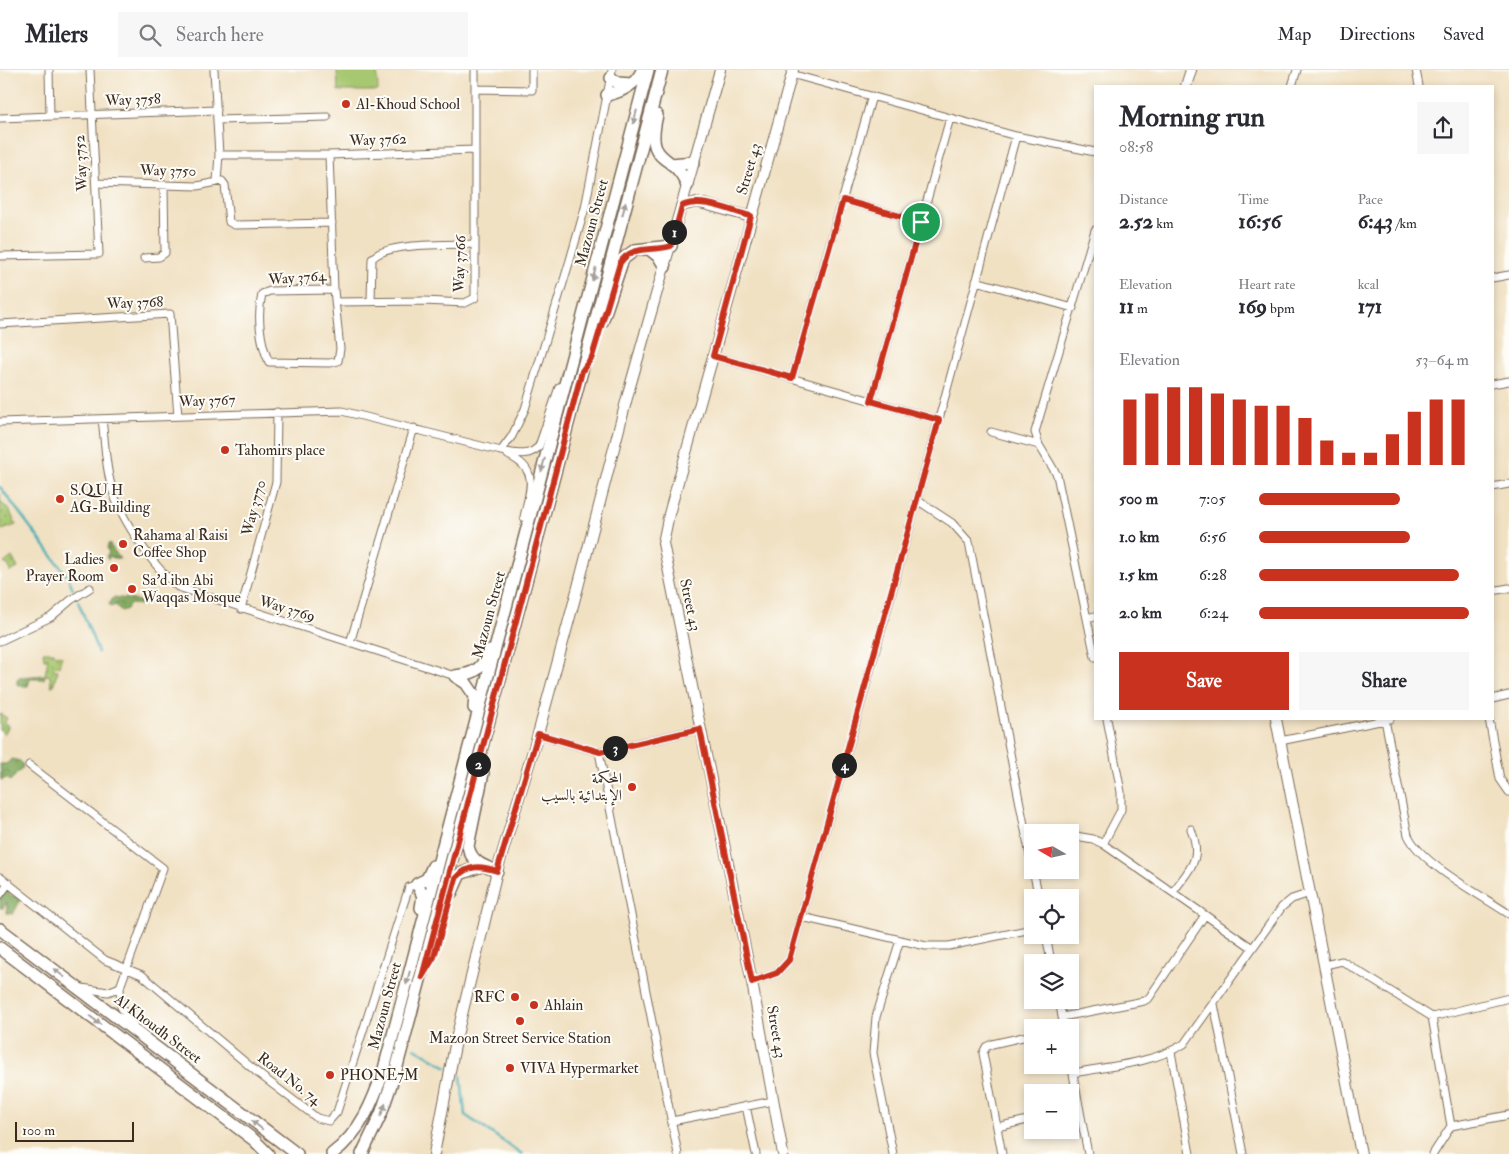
<!DOCTYPE html>
<html lang="en">
<head>
<meta charset="utf-8">
<style>
	:root { --surface:#fff; --page:#f7f7f7; --text:#2b2b33; --muted:#7c7c81; --line:#e1e1e2; --accent:#c8321e }
	body { margin:0; font-family:"IM FELL Double Pica",Amiri,serif; background:var(--page); color:var(--text); height:100vh; display:flex; flex-direction:column; font-size:19px; white-space:nowrap }
	* { box-sizing:border-box; margin:0 }
	p { font-size:16px; color:var(--muted) }
	.icon { flex:none; width:28px; height:28px; fill:none; stroke:currentColor; stroke-width:2; stroke-linecap:round; stroke-linejoin:round }
	.map { position:relative; flex:1; overflow:hidden }
	.drawer { position:absolute; left:1094px; top:15px; width:400px; height:635px; display:flex; flex-direction:column; background:var(--surface); border-radius:0px; box-shadow:0 2px 8px #0003 }
	.drawer>* { flex:none }
	.needle { width:32px; rotate:279deg }
	.tools { position:absolute; left:1024px; top:754px; display:grid; gap:10px }
	.tools a { display:grid; place-items:center; width:55px; height:55px; border-radius:0px; background:var(--surface); box-shadow:0 2px 8px #0003; font-size:25px }
	.scale { position:absolute; left:15px; bottom:12px; width:119px; box-sizing:border-box; padding-left:5px; border:2px solid #3b2a1e; border-top:0; font-size:14px; line-height:18px; white-space:nowrap; color:#3b2a1e; -webkit-text-stroke:4px #fdfcf7; paint-order:stroke }
	.pin { position:absolute; display:grid; place-items:center; width:42px; height:42px; color:#fff; margin:-21px; border:2px solid #fff; border-radius:50%; box-shadow:0 1px 5px #0007 }
	.km { position:absolute; width:25px; height:25px; margin:-12px; border-radius:50%; background:#222; color:#fff; font-size:14px; line-height:25px; text-align:center }
	.round { display:grid; place-items:center; flex:none; width:52px; height:52px; border-radius:0px; background:var(--page) }
	.summary { display:flex; align-items:center; justify-content:space-between; height:85px; padding:0 25px }
	h1 { font-size:28px; font-weight:700; line-height:38px }
	.metrics { display:grid; grid-template-columns:repeat(3,1fr); gap:8px; height:85px; padding:5px 25px }
	.metrics div { display:grid; align-content:center }
	.metrics b { font-size:21px; font-weight:700 }
	.metrics small { font-size:14px; font-weight:400 }
	.metrics p { font-size:14px }
	.chart { height:140px; padding:10px 25px }
	.chart p { display:flex; justify-content:space-between }
	.chart svg { width:100%; height:90px; margin-top:5px; stroke:var(--accent); stroke-width:6 }
	.primary-button { display:flex; gap:10px; margin-top:auto; padding:10px 25px }
	.primary-button a { flex:1; height:58px; border-radius:0px; background:var(--accent); color:#fff; font-size:20px; font-weight:700; line-height:58px; text-align:center }
	.primary-button a+a { background:var(--page); color:var(--text) }
	ul { padding:0 25px; list-style:none; font-size:16px }
	li { display:grid; grid-template-columns:80px 60px 1fr; align-items:center; height:38px }
	li i { height:12px; border-radius:6px; background:var(--accent) }
	header { display:flex; align-items:center; gap:30px; box-sizing:border-box; height:70px; padding:0 25px; background:var(--surface); border-bottom:1px solid var(--line) }
	header strong { font-size:24px }
	nav { display:flex; gap:28px; margin-inline-start:auto; font-size:18px }
	.search { width:350px; height:45px; background:var(--page); display:flex; align-items:center; gap:12px; box-sizing:border-box; padding:0 18px; border-radius:0px; color:var(--muted); font-size:19px }
	.map>svg:first-child { display:block }
	.grass { fill:url(#grass-tufts); stroke:#717948 }
	.forest { fill:url(#forest-crowns); stroke:#606b40 }
	.park { fill:url(#park-dots); stroke:#717948 }
	.pitch { fill:#a7c871; stroke:#717948 }
	.lines { fill:none; stroke-linecap:round; stroke-linejoin:round }
	.stream { stroke:#3bacb5; stroke-width:2.5 }
	.street-casing { stroke:#7b6a58; stroke-width:9 }
	.secondary-casing { stroke:#7b6a58; stroke-width:12 }
	.primary-casing { stroke:#7b6a58; stroke-width:14 }
	.street { stroke:#fff; stroke-width:7 }
	.secondary { stroke:#fff; stroke-width:10 }
	.primary { stroke:#fff; stroke-width:11 }
	.oneway { fill:#a79f9a }
	.route-casing { stroke:#fff; stroke-width:10 }
	.route { stroke:#c8321e; stroke-width:6 }
	.poi-dot { fill:#c8321e; stroke:#fdfcf7; stroke-width:2 }
	.labels { text-anchor:middle; dominant-baseline:central; stroke-width:4; stroke-linejoin:round; paint-order:stroke }
	.street-label { font-size:15px; fill:#3b2a1e; stroke:#fdfcf7 }
	.poi-label { font-size:15px; fill:#3b2a1e; stroke:#fdfcf7; text-anchor:start }
</style>
</head>
<body>
<header>
<strong>Milers</strong>
<div class="search"><svg class="icon" aria-label="search" viewBox="0 0 24 24"><circle cx="10" cy="10" r="6"/><path d="M15 15l6 6"/></svg>Search here</div>
<nav><a>Map</a><a>Directions</a><a>Saved</a></nav>
</header>
<div class="map">
<svg width="1509" height="1084" viewBox="0 0 1509 1084">
	<defs>
		<pattern id="grass-tufts" width="24" height="20" patternUnits="userSpaceOnUse" patternTransform="scale(1.25)"><rect width="24" height="20" fill="#a7c871"/><path d="M3 7l-1-3M5 7V3M7 7l1-3M15 17l-1-3M17 17v-4M19 17l1-3" fill="none" stroke="#89a35c"/></pattern>
		<pattern id="forest-crowns" width="20" height="18" patternUnits="userSpaceOnUse" patternTransform="scale(1.25)"><rect width="20" height="18" fill="#85ac63"/><path d="M2 6a3 3 0 1 1 6 0M12 15a3 3 0 1 1 6 0" fill="none" stroke="#6e8c51"/></pattern>
		<pattern id="park-dots" width="8" height="8" patternUnits="userSpaceOnUse" patternTransform="scale(1.25)"><rect width="8" height="8" fill="#a7c871"/><path d="M2 2h.1M6 6h.1" fill="none" stroke="#89a35c" stroke-width="1.8" stroke-linecap="round"/></pattern>
	</defs>
	<rect width="100%" height="100%" fill="#fdfcf7"/>
	<filter id="ink" filterUnits="userSpaceOnUse"><feTurbulence type="fractalNoise" baseFrequency=".02" numOctaves="2"/><feDisplacementMap in="SourceGraphic" scale="10" xChannelSelector="R" yChannelSelector="G"/><feConvolveMatrix kernelMatrix="1 2 1 2 8 2 1 2 1" color-interpolation-filters="sRGB"/></filter>
	<filter id="wash" filterUnits="userSpaceOnUse"><feTurbulence type="fractalNoise" baseFrequency=".0096" numOctaves="4" result="noise"/><feDisplacementMap in="SourceGraphic" scale="20" xChannelSelector="R" yChannelSelector="G"/><feGaussianBlur stdDeviation="1.12" result="paint"/><feColorMatrix in="noise" values="0 0 0 0 0 0 0 0 0 0 0 0 0 0 0 0 0 1.4 0 .05"/><feComposite in="paint" operator="in"/></filter>
	<g filter="url(#wash)">
		<rect width="100%" height="100%" fill="#f1e1c3"/>
		<path class="grass" d="M0,644L7,648L4,654L9,656L4,664L0,660Z"/>
		<path class="forest" d="M109,473L120,489L109,487L108,490L106,486L109,484L107,477Z
			M114,527L147,532L143,535L130,534L127,539L121,541L115,535L111,537L109,534Z
			M45,605L44,609H30L28,616H22L17,614V610L21,607Z
			M12,689L20,691L23,695L22,699L10,711L7,708L1,710L0,694H6Z
			M0,818L9,820L10,825L19,827L20,831L13,844L6,843L7,832L3,838H0Z"/>
		<path class="park" d="M0,424L1,433L9,439L16,455L2,460L0,457Z
			M12,487L18,498L10,502L9,496L4,493Z
			M43,582H54V584L62,586L59,596H54L53,599L58,600L53,616H51L50,606L45,605L48,589H44Z"/>
		<path class="pitch" d="M337,0H377L378,21H338Z"/>
		<g class="lines">
			<path class="stream" d="M0,417L68,507L73,519
				M78,531L98,582
				M374,952L383,966
				M415,978L447,997
				M461,1006L465,1045L522,1084"/>
		</g>
	</g>
	<g filter="url(#ink)">
		<g class="lines">
			<g class="street-casing">
				<path id="street" d="M49,0L50,46
					M214,0L219,85L217,111
					M1416,0L1419,16
					M791,4L1016,66L1095,82
					M1292,16L1297,0
					M475,19L532,20V0
					M0,48L217,40
					M217,50L327,47
					M219,85H329L475,80
					M329,85L334,220L340,279L338,291L330,293L269,292C260,273 257,245 262,224L270,221L334,220
					M96,113L197,116L222,111L225,115L229,152L235,155L332,153
					M843,130L921,152
					M0,186L99,184L90,0
					M144,188L159,187L165,183L164,115
					M1492,208L1509,205
					M976,211L1073,238
					M371,231L372,189C384,172 453,175 475,174
					M336,232L424,231L465,233L475,228V0
					M0,254L170,244L178,346
					M713,286L939,350
					M792,308L872,26
					M1492,314L1509,311
					M871,331L950,48
					M102,349C105,371 105,393 111,415C118,445 153,497 178,517L455,606
					M0,352L342,341L501,381C515,383 529,388 539,376L559,317
					M991,362L1039,375L1057,405L1095,587
					M1039,375L1035,362L1095,160
					M501,381L512,366L525,339L570,190L585,138L612,0
					M508,385C540,400 530,418 524,447
					M1492,417L1509,414
					M917,430L952,453L969,472L1032,796
					M1492,521L1509,518
					M241,539L276,412L277,342
					M1087,548L1095,546
					M0,571L51,547L71,530L90,518
					M350,573L414,358
					M1492,629L1509,625
					M1489,649L1500,709L1509,722
					M1385,650L1408,765C1421,794 1481,825 1509,844
					M538,664L599,682L700,659
					M1280,671L1390,649
					M599,682L678,1084
					M29,695L163,798L120,917L121,937L134,956
					M1070,765L1093,769L1103,774L1251,877
					M1103,774L1121,740V722L1107,649
					M1033,800L1039,828
					M0,807L105,890L142,905L259,1004L317,1048L329,1051L337,1042L409,817L417,814
					M1173,822C1190,798 1203,790 1191,759
					M0,825L9,813
					M802,847L926,876H949L1032,859
					M1046,865L1051,892
					M1325,895L1342,891L1432,947L1451,1056L1433,1084
					M752,912L777,903L789,890L885,547L1016,66
					M82,918L108,922L120,917
					M1059,930L1064,958
					M1214,934L1243,1084
					M1062,947L1144,931L1149,928L1205,845
					M1432,947L1509,928
					M1171,982L1190,1084
					M1070,988L1088,1084
					M1073,1003C1110,996 1151,994 1184,974L1282,837L1292,829L1310,823
					M746,1036L756,1084
					M1070,1041L1079,1039
					M672,1051L773,1031
					M1451,1056L1509,1045
					M997,1057L1032,1049
					M893,1084L873,983L876,947L900,870
					M1002,1084L983,983L986,977L992,974L1032,965"/>
			</g>
			<g class="secondary-casing">
				<path id="secondary" d="M1186,16L1191,0
					M681,136L697,132L751,147
					M1276,649L1361,1084
					M434,1084L457,965L497,801L538,664L578,517L629,320L720,0
					M783,1084L752,912L663,473L669,444L793,0"/>
			</g>
			<g class="primary-casing">
				<path id="primary" d="M611,8L618,13L631,14
					M607,25C621,22 637,14 642,0
					M657,45C644,99 675,80 687,116
					M671,94L694,92
					M649,179L659,187L665,197
					M602,252L623,189L635,180L671,176
					M455,606L466,613L475,626L474,638
					M455,606C475,604 482,599 489,581
					M483,703L468,776C471,792 483,796 497,801
					M452,822L460,804L481,796
					M421,838L423,826L417,814L427,809L433,796
					M0,859L297,1084
					M0,878L254,1070L268,1084
					M332,1084C361,1062 373,1032 384,999L648,0
					M362,1084L381,1044L396,1000L662,0"/>
			</g>
			<use href="#street" class="street"/>
			<use href="#secondary" class="secondary"/>
			<use href="#primary" class="primary"/>
		</g>
		<defs><path id="oneway-solid" d="M-6-.8H1V-3.2L6.5 0L1 3.2V.8H-6Z" transform="scale(1.25)"/></defs>
		<g class="oneway">
			<use href="#oneway-solid" transform="translate(635 47) rotate(105)"/>
			<use href="#oneway-solid" transform="translate(624 139) rotate(-75)"/>
			<use href="#oneway-solid" transform="translate(594 204) rotate(105)"/>
			<use href="#oneway-solid" transform="translate(543 395) rotate(105)"/>
			<use href="#oneway-solid" transform="translate(59 903) rotate(-143)"/>
			<use href="#oneway-solid" transform="translate(408 908) rotate(105)"/>
			<use href="#oneway-solid" transform="translate(95 950) rotate(37)"/>
			<use href="#oneway-solid" transform="translate(383 1040) rotate(-69)"/>
			<use href="#oneway-solid" transform="translate(257 1055) rotate(-141)"/>
		</g>
	</g>
	<g class="lines" filter="url(#ink)">
		<g class="route-casing">
			<path id="route" d="M843,130L921,152L871,331L939,350L789,890L777,903L752,912L700,659L600,682L538,664L497,801C482,796 468,794 456,808L434,887L422,907L582,301L592,287L620,193C632,174 653,182 671,176L682,136C703,127 730,141 751,146L713,286L792,308Z"/>
		</g>
		<use href="#route" class="route"/>
	</g>
	<g class="poi-dot">
		<circle cx="346" cy="34" r="5"/>
		<circle cx="225" cy="380" r="5"/>
		<circle cx="60" cy="429" r="5"/>
		<circle cx="123" cy="474" r="5"/>
		<circle cx="114" cy="498" r="5"/>
		<circle cx="132" cy="519" r="5"/>
		<circle cx="632" cy="717" r="5"/>
		<circle cx="515" cy="927" r="5"/>
		<circle cx="534" cy="935" r="5"/>
		<circle cx="520" cy="951" r="5"/>
		<circle cx="510" cy="998" r="5"/>
		<circle cx="330" cy="1005" r="5"/>
	</g>
	<g class="labels">
		<g class="street-label">
			<text transform="translate(133 30) rotate(-2)">Way 3758</text>
			<text transform="translate(378 70) rotate(-2)">Way 3762</text>
			<text transform="translate(81 93) rotate(-93)">Way 3752</text>
			<text transform="translate(749 99) rotate(-74)">Street 43</text>
			<text transform="translate(168 101) rotate(1)">Way 3750</text>
			<text transform="translate(592 153) rotate(-75)">Mazoun Street</text>
			<text transform="translate(460 194) rotate(-88)">Way 3766</text>
			<text transform="translate(297 208) rotate(-4)">Way 3764</text>
			<text transform="translate(135 233) rotate(-2)">Way 3768</text>
			<text transform="translate(207 331) rotate(-2)">Way 3767</text>
			<text transform="translate(254 438) rotate(-75)">Way 3770</text>
			<text transform="translate(690 535) rotate(78)">Street 43</text>
			<text transform="translate(287 539) rotate(17)">Way 3769</text>
			<text transform="translate(489 545) rotate(-75)">Mazoun Street</text>
			<text transform="translate(385 936) rotate(-75)">Mazoun Street</text>
			<text transform="translate(158 959) rotate(37)">Al Khoudh Street</text>
			<text transform="translate(776 962) rotate(80)">Street 43</text>
			<text transform="translate(289 1009) rotate(38)">Road No. 74</text>
		</g>
		<g class="poi-label">
			<text x="356" y="34">Al-Khoud School</text>
			<text x="235" y="380">Tahomirs place</text>
			<text x="70" y="420">S.Q.U H<tspan x="70" dy="17">AG-Building</tspan></text>
			<text x="133" y="465">Rahama al Raisi<tspan x="133" dy="17">Coffee Shop</tspan></text>
			<text x="104" y="489" text-anchor="end">Ladies<tspan x="104" dy="17">Prayer Room</tspan></text>
			<text x="142" y="510">Sa'd ibn Abi<tspan x="142" dy="17">Waqqas Mosque</tspan></text>
			<text x="622" y="708" text-anchor="end">المحكمة<tspan x="622" dy="17">الإبتدائية بالسيب</tspan></text>
			<text x="505" y="927" text-anchor="end">RFC</text>
			<text x="544" y="935">Ahlain</text>
			<text x="520" y="968" text-anchor="middle">Mazoon Street Service Station</text>
			<text x="520" y="998">VIVA Hypermarket</text>
			<text x="340" y="1005">PHONE7M</text>
		</g>
	</g>
</svg>
<div class="tools">
<a><svg class="needle" viewBox="-14 -14 28 28"><path d="M0-13l5 13h-10z" fill="#e53935"/><path d="M0 13l5-13h-10z" fill="#7c7c81"/></svg></a>
<a><svg class="icon" aria-label="locate" viewBox="0 0 24 24"><circle cx="12" cy="12" r="6"/><path d="M12 2v4M12 18v4M2 12h4M18 12h4"/></svg></a>
<a><svg class="icon" aria-label="layers" viewBox="0 0 24 24"><path d="M12 4l9 5-9 5-9-5zM3 14l9 5 9-5"/></svg></a>
<a>+</a>
<a>−</a>
</div>
<div class="scale">100 m</div>
<div class="pin" style="left:921px;top:152px;background:#1e9e55"><svg class="icon" aria-label="arrive" viewBox="0 0 24 24"><path d="M6 21V4h12l-3 4 3 4H6"/></svg></div>
<b class="km" style="left:674px;top:162px">1</b>
<b class="km" style="left:478px;top:694px">2</b>
<b class="km" style="left:615px;top:678px">3</b>
<b class="km" style="left:844px;top:695px">4</b>
<section class="drawer">
<div class="summary"><div><h1>Morning run</h1><p>08:58</p></div><a class="round"><svg class="icon" aria-label="share" viewBox="0 0 24 24"><path d="M12 15V3M7 8l5-5 5 5M5 13v7h14v-7"/></svg></a></div>
<div class="metrics">
<div><p>Distance</p><b>2.52<small> km</small></b></div>
<div><p>Time</p><b>16:56</b></div>
<div><p>Pace</p><b>6:43<small> /km</small></b></div>
</div>
<div class="metrics">
<div><p>Elevation</p><b>11<small> m</small></b></div>
<div><p>Heart rate</p><b>169<small> bpm</small></b></div>
<div><p>kcal</p><b>171</b></div>
</div>
<div class="chart"><p><span>Elevation</span>53–64 m</p>
<svg viewBox="0 0 160 44" preserveAspectRatio="none"><path d="M5 44V12M15 44V9M25 44V6M35 44V6M45 44V9M55 44V12M65 44V15M75 44V15M85 44V21M95 44V32M105 44V38M115 44V38M125 44V29M135 44V18M145 44V12M155 44V12"/></svg>
</div>
<ul>
<li><b>500 m</b>7:05<i style="width:67%"></i></li>
<li><b>1.0 km</b>6:56<i style="width:72%"></i></li>
<li><b>1.5 km</b>6:28<i style="width:95%"></i></li>
<li><b>2.0 km</b>6:24<i style="width:100%"></i></li>
</ul>
<div class="primary-button"><a>Save</a><a>Share</a></div>
</section>
</div>
</body>
</html>
